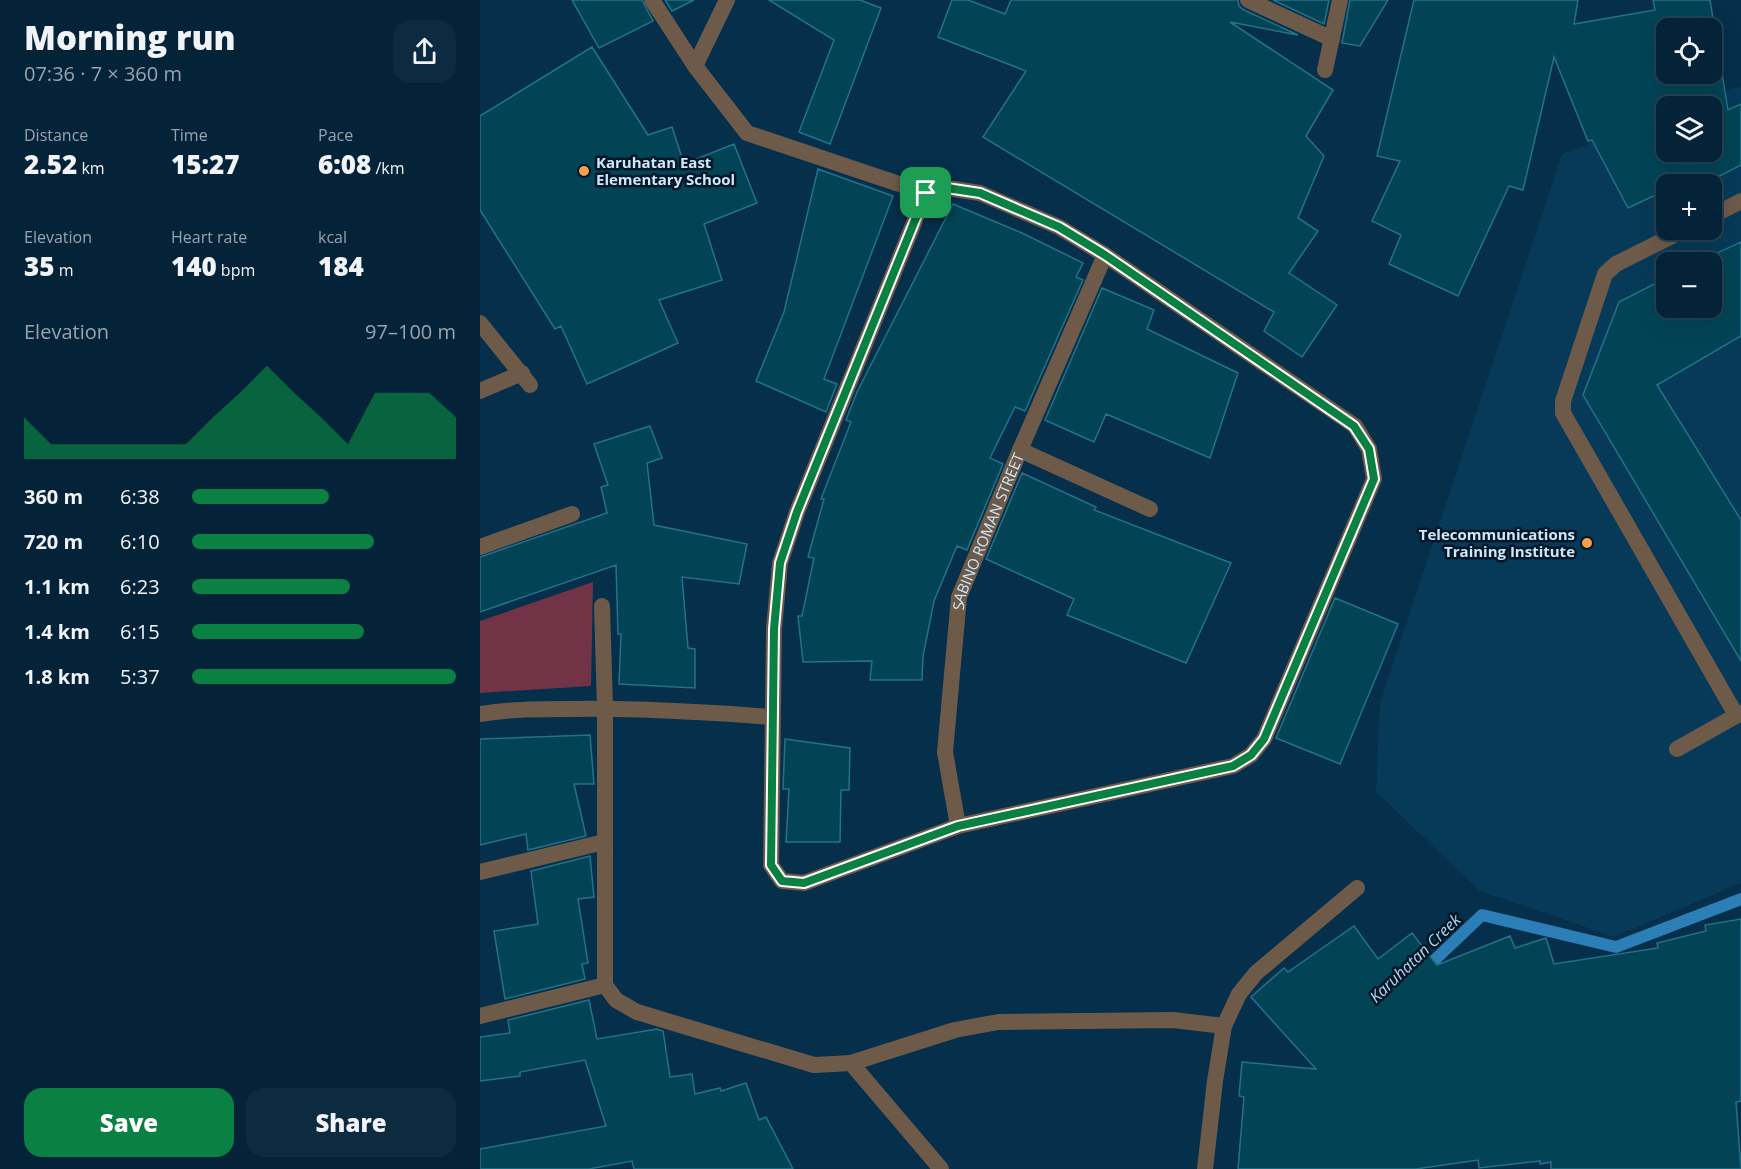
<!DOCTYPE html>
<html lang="en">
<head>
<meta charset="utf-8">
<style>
	:root { --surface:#042338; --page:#0d2b40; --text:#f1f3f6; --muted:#97a4ae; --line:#254053; --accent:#0b8043 }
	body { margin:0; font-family:"Open Sans",sans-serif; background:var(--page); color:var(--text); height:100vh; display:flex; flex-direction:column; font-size:22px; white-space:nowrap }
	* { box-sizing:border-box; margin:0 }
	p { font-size:20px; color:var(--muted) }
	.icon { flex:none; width:33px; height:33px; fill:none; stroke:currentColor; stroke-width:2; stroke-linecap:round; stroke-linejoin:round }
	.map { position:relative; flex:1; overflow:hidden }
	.side { display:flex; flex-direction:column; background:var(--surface); width:480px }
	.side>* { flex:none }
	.controls { position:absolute; left:1176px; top:18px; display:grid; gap:12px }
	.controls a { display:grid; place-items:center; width:66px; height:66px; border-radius:12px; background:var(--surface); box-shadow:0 6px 24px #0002,0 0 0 2px var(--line); font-size:30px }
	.pin { position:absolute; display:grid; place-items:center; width:51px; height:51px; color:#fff; margin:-26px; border-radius:12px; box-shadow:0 3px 9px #0006 }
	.round { display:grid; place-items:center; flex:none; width:63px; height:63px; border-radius:18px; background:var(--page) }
	.overview { display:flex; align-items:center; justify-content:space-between; height:102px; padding:0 24px }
	h1 { font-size:33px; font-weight:800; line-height:45px }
	.stats { display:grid; grid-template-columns:repeat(3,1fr); gap:9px; height:102px; padding:6px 24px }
	.stats div { display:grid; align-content:center }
	.stats b { font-size:26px; font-weight:800 }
	.stats small { font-size:16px; font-weight:400 }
	.stats p { font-size:16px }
	.chart { height:168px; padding:12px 24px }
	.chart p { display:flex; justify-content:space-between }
	.chart svg { width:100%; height:108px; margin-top:6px; fill:var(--accent); opacity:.7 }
	.action { display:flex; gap:12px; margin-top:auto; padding:12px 24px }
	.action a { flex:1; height:69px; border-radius:18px; background:var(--accent); color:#fff; font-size:24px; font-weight:800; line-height:69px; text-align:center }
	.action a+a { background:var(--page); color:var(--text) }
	ul { padding:0 24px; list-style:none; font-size:20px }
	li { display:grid; grid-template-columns:96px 72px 1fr; align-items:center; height:45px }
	li i { height:15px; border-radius:8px; background:var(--accent) }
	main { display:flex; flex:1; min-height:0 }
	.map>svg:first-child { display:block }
	.built { fill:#073a58; fill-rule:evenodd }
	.green { fill:#733346 }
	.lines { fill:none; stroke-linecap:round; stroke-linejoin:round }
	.stream { stroke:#2b7eb6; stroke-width:12 }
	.building { fill:#024456; stroke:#24728a; stroke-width:1.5; fill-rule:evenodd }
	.service { stroke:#6e5a49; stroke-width:16 }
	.minor { stroke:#6e5a49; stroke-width:16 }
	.route-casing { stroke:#fff; stroke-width:12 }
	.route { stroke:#0b8043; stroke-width:8 }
	.poi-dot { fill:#f8a14a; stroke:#021625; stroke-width:2 }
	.labels { text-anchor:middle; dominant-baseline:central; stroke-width:5; stroke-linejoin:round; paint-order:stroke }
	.poi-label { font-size:15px; font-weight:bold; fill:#cde8fd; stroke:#021625; text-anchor:start }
	.street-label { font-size:15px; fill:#cde8fd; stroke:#021625 }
	.water-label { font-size:16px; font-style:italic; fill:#b0d6f5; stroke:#021625 }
</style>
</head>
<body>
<main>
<section class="side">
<div class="overview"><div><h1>Morning run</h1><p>07:36 · 7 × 360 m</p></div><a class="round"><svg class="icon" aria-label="share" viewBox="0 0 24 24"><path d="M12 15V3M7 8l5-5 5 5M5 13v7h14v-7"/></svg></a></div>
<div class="stats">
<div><p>Distance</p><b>2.52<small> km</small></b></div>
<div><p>Time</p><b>15:27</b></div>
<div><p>Pace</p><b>6:08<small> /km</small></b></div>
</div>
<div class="stats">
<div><p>Elevation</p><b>35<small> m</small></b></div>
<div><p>Heart rate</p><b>140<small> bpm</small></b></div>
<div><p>kcal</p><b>184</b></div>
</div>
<div class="chart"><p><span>Elevation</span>97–100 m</p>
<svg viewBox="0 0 160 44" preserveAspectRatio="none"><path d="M0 44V27L10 38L20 38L30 38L40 38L50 38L60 38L70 27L80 17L90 6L100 17L110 27L120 38L130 17L140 17L150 17L160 27V44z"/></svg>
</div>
<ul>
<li><b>360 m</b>6:38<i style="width:52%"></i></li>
<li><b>720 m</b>6:10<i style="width:69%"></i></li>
<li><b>1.1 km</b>6:23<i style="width:60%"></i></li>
<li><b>1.4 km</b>6:15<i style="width:65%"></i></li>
<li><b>1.8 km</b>5:37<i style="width:100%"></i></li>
</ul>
<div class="action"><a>Save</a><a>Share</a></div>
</section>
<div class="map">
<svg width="1261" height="1169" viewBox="0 0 1261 1169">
	<rect width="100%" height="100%" fill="#052f4a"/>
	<path class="built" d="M1261,86V883L1134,937L1000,891L896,792L900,703L1082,154L1186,114V152H1232V106H1207ZM1186,184H1232V230H1186ZM1186,262H1232V308H1186Z"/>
	<path class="green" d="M113,582L111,686L0,693V621Z"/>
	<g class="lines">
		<path class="stream" d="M943,971L1002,915L1136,947L1261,899"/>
	</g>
	<path class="building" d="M92,0H162L173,21L119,48Z
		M185,0H214L192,11Z
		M289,0H380L401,8L350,144L319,132L354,40Z
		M472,0H488L525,14L531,0H758L759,6L764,10L818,35L750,22L853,90L826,136L844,156L818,218L838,231L809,273L857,305L822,357L784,331L794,312L503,137L546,71L458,37Z
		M793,0H849L844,24Z
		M870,0H908L880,46L862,43Z
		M934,0H1098L1094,24L1175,10L1173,0H1230L1248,110L1261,104V165L1224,184H1186V190L1148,208L1112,140L1108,141L1074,57L1043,190L1029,186L978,296L909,264L921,235L892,221L920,161L897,156ZM1186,28H1232V74H1186ZM1186,106H1232V152H1186Z
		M112,47L168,135L192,127L204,164L254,144L277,203L224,224L242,280L179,300L198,343L107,384L81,326L75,329L0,210V116Z
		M338,169L413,196L344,379L357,384L346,412L276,381L304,312Z
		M473,204L542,233L603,263L596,277L603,280L545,411L535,407L510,458L523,464L487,550L477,546L454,601L443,656L442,680H390L392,661L323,662L318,616H322L334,558L328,557L344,499H341L371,422L366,420L377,392Z
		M1261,242V336L1177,385L1261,520V661L1103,395L1139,302L1186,278V308H1232V262H1218Z
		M622,288L674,310L667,329L758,373L730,458L626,414L614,442L565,420Z
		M170,426L182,458L167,463L174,525L267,544L259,584L202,577L208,648L215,649V688L139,684L141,634H138L136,565L0,612V557L127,513L121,487L128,485L114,444Z
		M542,473L616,507L614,510L751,563L706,663L587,615L594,599L506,559Z
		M855,598L918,624L860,764L796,738Z
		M110,735L114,784H94L106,836L48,850L46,834L0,845V739Z
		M305,739L370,748L369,790H361L360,842H306L309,789H303Z
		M110,856L114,897L98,899L108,963L102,964L105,979L25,999L14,931L58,924L51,871Z
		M1261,919V1101L1256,1102L1261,1169H1071V1162L1060,1164V1161L999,1168L998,1160L936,1169H758L764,1097L759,1096L762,1062L836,1069L771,997L804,968L808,972L874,926L898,959L932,933L957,965L1030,936L1035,948L1066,938L1074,964L1178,948L1177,943L1226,931L1225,925Z
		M109,1000L117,1039L177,1029L183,1031L190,1077L212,1074L215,1094L240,1088L241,1091L266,1083L279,1120L286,1117L313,1169H154L152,1161L109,1169H0V1149L126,1126L105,1060L40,1072V1076L0,1081V1037L30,1033L28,1020Z"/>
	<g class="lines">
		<path class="service" d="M768,0L852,39
			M1232,216L1261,201
			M1204,230L1136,264L1125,274L1083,401V413L1256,715
			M0,323L50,385
			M540,450L670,509
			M0,547L92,514
			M122,606L125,708
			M1197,749L1261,713"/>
		<g class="minor">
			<path d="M172,0L215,66L267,133L446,193L467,188L500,193L579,227L625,255L875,426L889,449L894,479L784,739L771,755L753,766L478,826L324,883L302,881L291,865L294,629L300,563L317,512L446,193"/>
			<path d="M215,66L247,0"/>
			<path d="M845,70L860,0"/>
			<path d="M0,391L42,373"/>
			<path d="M125,708V985L136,1000L157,1012L334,1065L371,1063L461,1169"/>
			<path d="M0,714C31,709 61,709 92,709C159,708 225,712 292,717"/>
			<path id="s1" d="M478,826L465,752L479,597L540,450L625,255"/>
			<path d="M0,872L124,842"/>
			<path d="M0,1016L125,985"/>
			<path d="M371,1063L475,1030L518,1022L693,1020L744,1026"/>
			<path d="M725,1169L735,1081L744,1026L759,994L776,973L877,888"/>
		</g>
	</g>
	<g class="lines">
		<g class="route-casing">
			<path id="route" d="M467,188L500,193L579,227L625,255L874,426L889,449L894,479L784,739L771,755L753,766L478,826L324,883L302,881L291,865L294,629L300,563L317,512L446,193Z"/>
		</g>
		<use href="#route" class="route"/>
	</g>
	<g class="poi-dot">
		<circle cx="104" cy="171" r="6"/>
		<circle cx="1107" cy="543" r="6"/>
	</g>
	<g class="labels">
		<g class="poi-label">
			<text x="116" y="162">Karuhatan East<tspan x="116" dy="17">Elementary School</tspan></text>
			<text x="1095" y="534" text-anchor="end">Telecommunications<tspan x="1095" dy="17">Training Institute</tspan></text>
		</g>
		<g class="street-label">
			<text stroke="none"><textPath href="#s1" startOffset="302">SABINO ROMAN STREET</textPath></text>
		</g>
		<g class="water-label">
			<text transform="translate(935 958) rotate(-44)">Karuhatan Creek</text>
		</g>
	</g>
</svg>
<div class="controls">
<a><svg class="icon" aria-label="locate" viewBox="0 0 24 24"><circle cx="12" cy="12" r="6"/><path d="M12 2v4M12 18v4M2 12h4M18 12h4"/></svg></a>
<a><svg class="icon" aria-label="layers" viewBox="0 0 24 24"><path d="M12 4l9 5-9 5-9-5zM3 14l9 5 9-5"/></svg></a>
<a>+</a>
<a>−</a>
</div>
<div class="pin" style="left:446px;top:193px;background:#1e9e55"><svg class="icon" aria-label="arrive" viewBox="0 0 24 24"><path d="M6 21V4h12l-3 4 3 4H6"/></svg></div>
</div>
</main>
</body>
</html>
